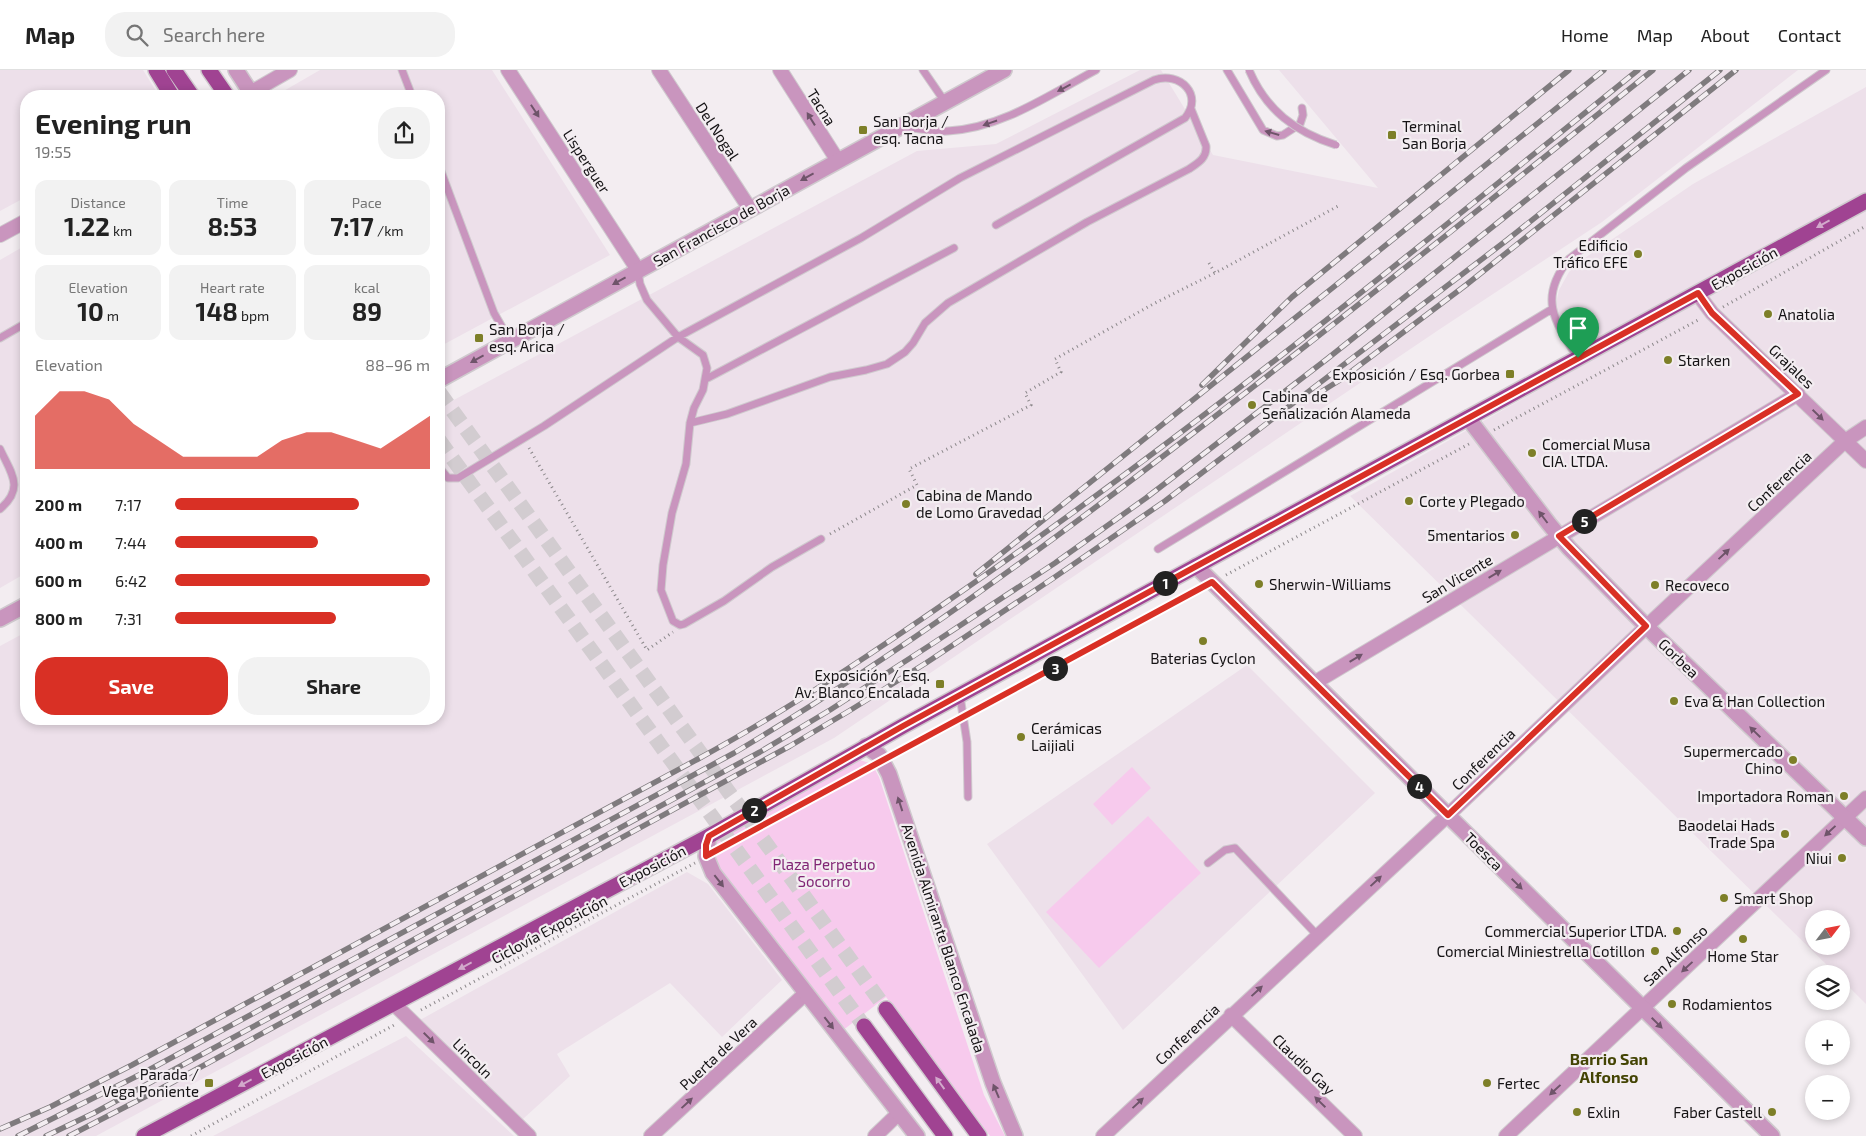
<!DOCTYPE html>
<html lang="en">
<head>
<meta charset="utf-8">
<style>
	:root { --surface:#fff; --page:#f2f2f2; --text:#222; --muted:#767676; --line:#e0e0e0; --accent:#d93025 }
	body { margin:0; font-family:"Exo 2",sans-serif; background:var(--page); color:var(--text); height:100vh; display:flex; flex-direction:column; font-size:19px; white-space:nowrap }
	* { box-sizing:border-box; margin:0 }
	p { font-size:16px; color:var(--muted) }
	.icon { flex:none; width:28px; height:28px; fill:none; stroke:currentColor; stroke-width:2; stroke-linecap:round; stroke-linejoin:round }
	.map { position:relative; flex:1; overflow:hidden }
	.panel { position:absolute; left:20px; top:20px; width:425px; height:635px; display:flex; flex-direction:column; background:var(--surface); border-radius:20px; box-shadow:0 2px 8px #0003 }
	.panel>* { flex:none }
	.needle { width:32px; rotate:58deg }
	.buttons { position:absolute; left:1805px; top:840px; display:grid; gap:10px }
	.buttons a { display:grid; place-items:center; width:45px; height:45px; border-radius:50%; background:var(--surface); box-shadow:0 2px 8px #0003; font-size:25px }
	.pin { position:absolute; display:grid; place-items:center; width:42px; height:42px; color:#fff; margin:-51px -21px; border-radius:50% 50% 50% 0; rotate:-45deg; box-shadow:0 0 5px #0007 }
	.pin .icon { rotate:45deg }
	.km { position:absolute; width:25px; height:25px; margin:-12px; border-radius:50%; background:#222; color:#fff; font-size:14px; line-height:25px; text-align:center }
	.round { display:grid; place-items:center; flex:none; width:52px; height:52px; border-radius:20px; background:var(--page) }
	.summary { display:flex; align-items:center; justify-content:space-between; height:85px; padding:0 15px }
	h1 { font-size:28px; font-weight:700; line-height:38px }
	.figures { display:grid; grid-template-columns:repeat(3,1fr); gap:8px; height:85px; padding:5px 15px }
	.figures div { display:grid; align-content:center; border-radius:12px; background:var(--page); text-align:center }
	.figures b { font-size:25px; font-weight:700 }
	.figures small { font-size:14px; font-weight:400 }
	.figures p { font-size:14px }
	.chart { height:140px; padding:10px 15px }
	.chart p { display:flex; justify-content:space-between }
	.chart svg { width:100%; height:90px; margin-top:5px; fill:var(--accent); opacity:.7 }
	.cta { display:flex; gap:10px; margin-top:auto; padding:10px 15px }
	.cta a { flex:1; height:58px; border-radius:20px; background:var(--accent); color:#fff; font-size:20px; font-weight:700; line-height:58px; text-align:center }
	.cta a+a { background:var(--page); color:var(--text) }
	ul { padding:0 15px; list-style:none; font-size:16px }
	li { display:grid; grid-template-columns:80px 60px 1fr; align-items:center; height:38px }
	li i { height:12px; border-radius:6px; background:var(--accent) }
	header { display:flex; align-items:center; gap:30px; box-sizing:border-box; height:70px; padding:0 25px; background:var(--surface); border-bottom:1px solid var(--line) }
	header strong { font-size:24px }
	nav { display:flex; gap:28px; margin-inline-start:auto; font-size:18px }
	.search { width:350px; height:45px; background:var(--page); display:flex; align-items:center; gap:12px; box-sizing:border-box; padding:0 18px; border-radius:20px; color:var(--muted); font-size:19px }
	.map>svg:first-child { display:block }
	.built { fill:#ede0ea; fill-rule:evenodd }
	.green { fill:#f7caed }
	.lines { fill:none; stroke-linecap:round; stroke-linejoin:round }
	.primary-tunnel { stroke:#d2ccd0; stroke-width:15; stroke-dasharray:15 8; stroke-linecap:butt }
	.service-casing { stroke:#cfcace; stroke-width:9 }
	.minor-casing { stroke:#cfcace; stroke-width:16 }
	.tertiary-casing { stroke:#cfcace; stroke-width:18 }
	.primary-casing { stroke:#cfcace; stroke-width:18 }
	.path { stroke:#8c888b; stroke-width:3; stroke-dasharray:1 4; stroke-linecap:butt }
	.service { stroke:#c995be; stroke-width:7 }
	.minor { stroke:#c995be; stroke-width:14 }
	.tertiary { stroke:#c995be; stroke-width:15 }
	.primary { stroke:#a04392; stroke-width:15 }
	.rail-casing { stroke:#7f7b7e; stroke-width:5.5 }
	.rail { stroke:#f3edf1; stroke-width:4; stroke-dasharray:11; stroke-linecap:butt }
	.service-bridge-casing { stroke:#cfcace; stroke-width:9; stroke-linecap:butt }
	.service-bridge { stroke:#c995be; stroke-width:7 }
	.oneway { fill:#6f546a }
	.oneway2 { fill:#d2a9cb }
	.route-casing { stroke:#fff; stroke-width:10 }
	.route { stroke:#d93025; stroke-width:6 }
	.poi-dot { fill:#7d7f28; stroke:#f3edf1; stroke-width:2 }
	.labels { text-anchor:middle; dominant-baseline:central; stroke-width:4.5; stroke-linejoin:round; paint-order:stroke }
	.street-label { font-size:15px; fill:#151315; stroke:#f3edf1 }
	.poi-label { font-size:15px; fill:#151315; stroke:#f3edf1; text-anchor:start }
	.park-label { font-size:15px; fill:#812675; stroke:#f3edf1 }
	.neighbourhood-label { font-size:16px; font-weight:bold; fill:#434403; stroke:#f3edf1 }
</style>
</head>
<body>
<header>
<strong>Map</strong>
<div class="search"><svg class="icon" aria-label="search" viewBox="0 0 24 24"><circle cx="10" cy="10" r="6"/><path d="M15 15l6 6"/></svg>Search here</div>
<nav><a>Home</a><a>Map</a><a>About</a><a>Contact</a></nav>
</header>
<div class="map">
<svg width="1866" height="1066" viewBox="0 0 1866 1066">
	<rect width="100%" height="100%" fill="#f3edf1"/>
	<path class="built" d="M0,0H143L159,26H26V127L0,141Z
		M320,0H492L610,185L439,277V26H275Z
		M1140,0H1161L1213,85L1378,118L1279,0H1798L1602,152L1440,259L834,668L96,1066H0V576L26,562V649H439V338L917,81L996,74Z
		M1866,17V934L1841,909V904H1836L1350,426L1583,295L1559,256L1555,239L1559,220L1569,202L1579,192L1693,114ZM1814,849H1841V876H1814Z
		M26,175V503L0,518V190Z
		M1247,595L1375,723L1123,960L987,774Z
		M687,802L708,814L782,910L722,967L670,913L557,984L570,1006L523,1049L420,950Z
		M406,966L514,1066H213Z"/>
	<path class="green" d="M860,690L872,694L879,707L984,1025L1005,1066H990L886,927L842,961L713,795L715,773L717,768L854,691Z
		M1132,697L1151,718L1112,755L1093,734Z
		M1148,746L1201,803L1099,898L1046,842Z"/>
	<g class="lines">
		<path class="primary-tunnel" d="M439,322L886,939
			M439,370L864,956"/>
		<g class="service-casing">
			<path id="service" d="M402,0L412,26
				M923,0L945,32
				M1227,0L1263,60L1277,66L1283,65L1300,54L1303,45L1302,38
				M905,57C919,59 934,62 948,61C1002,58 1049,25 1096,0
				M439,96L494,243L510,271
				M638,201L640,214L647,230L678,267L703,285L707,298L703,320L694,338L690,353L686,394L672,443L663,495L661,520L673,551L680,555L684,554L724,531L772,497L821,469
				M0,268L26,253
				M1578,288C1554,251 1538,228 1569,189L1686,98L1826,0
				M706,309L954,178
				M690,353L727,344L830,307L866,300L887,294L905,282L913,273L925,253L948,233L1087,152L1189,99C1198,93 1207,88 1206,76L1191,39
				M0,379C11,403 25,418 0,439
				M439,397L448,408H458L544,356L678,267L861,168L960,108L1154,10C1180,1 1204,25 1185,48L996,155
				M1158,479L1552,239
				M960,626L967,672L968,727
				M1208,793L1225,780L1235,778L1317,865"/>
		</g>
		<g class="minor-casing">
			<path id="minor" d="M508,0L638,200
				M659,0L750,139
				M780,0L838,91
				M250,23L290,0
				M0,165L26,151
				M1697,223L1712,243L1866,391
				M1314,613L1798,324
				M394,934L529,1066
				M1231,945L1355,1066
				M651,1066L806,923
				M875,1066L899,1043
				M1103,1066L1448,745L1646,557L1845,371L1866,357
				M1506,1066L1866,728"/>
		</g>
		<g class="tertiary-casing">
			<path id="tertiary" d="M236,0L253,26
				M439,310L1004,0
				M1468,348L1549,454L1569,478L1654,564L1866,768
				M1196,496L1772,1066
				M0,549L26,535
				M866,676L879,685L889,704L993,1013L1015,1066
				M709,766L706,786L713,803L917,1066"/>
		</g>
		<g class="primary-casing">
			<path id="primary" d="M156,0L172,26
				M174,0L192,26
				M209,0L227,26
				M886,939L979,1066
				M864,956L945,1066
				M144,1066L709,766L903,656L1866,131"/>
		</g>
		<path class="path" d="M1209,193L1215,203
			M1723,237L1866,156
			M1494,360L1700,249
			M529,378L647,580L673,562
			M830,464L917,415L909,399L1031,335L1025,323L1061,302L1055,289L1155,233L1215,203L1340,135
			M1226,505L1469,374
			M973,642L1200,518
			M894,686L955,653
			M723,778L871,698
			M421,940L695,793
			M191,1066L396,954"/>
		<use href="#service" class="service"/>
		<use href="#minor" class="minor"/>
		<use href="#tertiary" class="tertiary"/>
		<use href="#primary" class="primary"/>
		<g class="rail-casing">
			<path id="rail" d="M1202,315L1292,227L1569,0
				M1316,325L1340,310L1466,215L1736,0
				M976,504L1604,0
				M0,1059L50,1037L132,995L698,689C806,630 907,560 1008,489C1225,336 1431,167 1638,0
				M18,1066L145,1002L734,683C895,587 1044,478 1192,364C1347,245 1500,123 1653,0
				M46,1066L94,1043L330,915L760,682L830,640L935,572L1055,493L1146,428L1327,289L1689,0
				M69,1066L162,1018L790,676L849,641L926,593L1052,509L1165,431L1507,170L1720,0"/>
		</g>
		<use href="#rail" class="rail"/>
		<g class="service-bridge-casing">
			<path id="service-bridge" d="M1249,0C1266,40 1295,62 1336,75"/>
		</g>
		<use href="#service-bridge" class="service-bridge"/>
	</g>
	<defs><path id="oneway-solid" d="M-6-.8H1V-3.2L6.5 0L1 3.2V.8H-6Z" transform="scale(1.25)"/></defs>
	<g class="oneway">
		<use href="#oneway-solid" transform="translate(1064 18) rotate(152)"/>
		<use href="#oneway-solid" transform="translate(535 41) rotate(57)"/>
		<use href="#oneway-solid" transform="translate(811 49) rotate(-122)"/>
		<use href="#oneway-solid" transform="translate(990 53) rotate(161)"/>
		<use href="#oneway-solid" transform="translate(1272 63) rotate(-164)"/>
		<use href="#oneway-solid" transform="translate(807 107) rotate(151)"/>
		<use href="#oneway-solid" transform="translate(619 211) rotate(151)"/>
		<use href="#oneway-solid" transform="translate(477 289) rotate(151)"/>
		<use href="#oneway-solid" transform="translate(1818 345) rotate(44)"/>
		<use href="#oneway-solid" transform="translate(1543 447) rotate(-127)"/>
		<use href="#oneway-solid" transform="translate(1724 484) rotate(-43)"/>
		<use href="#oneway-solid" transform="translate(1495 504) rotate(-31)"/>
		<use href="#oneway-solid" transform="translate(1356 588) rotate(-31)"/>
		<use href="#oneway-solid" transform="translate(1755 662) rotate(-136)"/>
		<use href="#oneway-solid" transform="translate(900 734) rotate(-108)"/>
		<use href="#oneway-solid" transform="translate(1830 761) rotate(137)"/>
		<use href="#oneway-solid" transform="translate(719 811) rotate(52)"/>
		<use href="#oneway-solid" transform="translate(1376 811) rotate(-43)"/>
		<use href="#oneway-solid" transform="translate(1517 814) rotate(45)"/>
		<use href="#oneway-solid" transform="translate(1687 897) rotate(137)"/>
		<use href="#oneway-solid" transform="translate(1257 921) rotate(-43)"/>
		<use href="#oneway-solid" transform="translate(829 953) rotate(52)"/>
		<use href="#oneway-solid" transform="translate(1657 953) rotate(45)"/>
		<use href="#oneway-solid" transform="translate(429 968) rotate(45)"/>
		<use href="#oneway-solid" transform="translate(1555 1020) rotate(137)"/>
		<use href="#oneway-solid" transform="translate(996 1021) rotate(-113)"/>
		<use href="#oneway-solid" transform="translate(1320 1032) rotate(-136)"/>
		<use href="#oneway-solid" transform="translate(687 1033) rotate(-43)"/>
		<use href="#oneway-solid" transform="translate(1138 1033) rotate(-43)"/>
	</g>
	<g class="oneway2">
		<use href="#oneway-solid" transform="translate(1823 154) rotate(151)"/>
		<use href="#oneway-solid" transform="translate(465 896) rotate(152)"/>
		<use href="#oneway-solid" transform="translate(245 1013) rotate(152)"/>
		<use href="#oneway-solid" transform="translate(940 1013) rotate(-126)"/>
	</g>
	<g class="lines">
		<g class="route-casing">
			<path id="route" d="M1698,223L1712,243L1798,324L1559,466L1646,556L1448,745L1212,512L706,786V775L709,766L903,656Z"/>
		</g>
		<use href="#route" class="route"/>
	</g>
	<g class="poi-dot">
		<rect x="858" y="55" width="10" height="10" rx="2.5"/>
		<rect x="1387" y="60" width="10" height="10" rx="2.5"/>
		<circle cx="1638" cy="184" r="5"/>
		<circle cx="1768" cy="244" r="5"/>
		<rect x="474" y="263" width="10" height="10" rx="2.5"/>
		<circle cx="1668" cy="290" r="5"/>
		<rect x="1505" y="299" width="10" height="10" rx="2.5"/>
		<circle cx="1252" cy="335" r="5"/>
		<circle cx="1532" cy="383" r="5"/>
		<circle cx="1409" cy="431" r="5"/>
		<circle cx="906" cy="434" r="5"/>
		<circle cx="1515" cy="465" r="5"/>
		<circle cx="1259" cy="514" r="5"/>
		<circle cx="1655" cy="515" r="5"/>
		<circle cx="1203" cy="571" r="5"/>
		<rect x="935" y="609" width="10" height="10" rx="2.5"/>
		<circle cx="1674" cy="631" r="5"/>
		<circle cx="1021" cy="667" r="5"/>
		<circle cx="1793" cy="690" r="5"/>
		<circle cx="1844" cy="726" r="5"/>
		<circle cx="1785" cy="764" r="5"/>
		<circle cx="1842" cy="788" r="5"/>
		<circle cx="1724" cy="828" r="5"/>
		<circle cx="1677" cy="861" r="5"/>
		<circle cx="1743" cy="869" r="5"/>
		<circle cx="1655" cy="881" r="5"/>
		<circle cx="1672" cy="934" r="5"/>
		<rect x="204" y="1008" width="10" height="10" rx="2.5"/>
		<circle cx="1487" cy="1013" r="5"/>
		<circle cx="1577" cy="1042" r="5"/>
		<circle cx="1772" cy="1042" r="5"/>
	</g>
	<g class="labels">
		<g class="street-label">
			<text transform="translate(822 37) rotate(58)">Tacna</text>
			<text transform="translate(718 61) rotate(57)">Del Nogal</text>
			<text transform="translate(587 91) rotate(57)">Lisperguer</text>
			<text transform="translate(721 155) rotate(-29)">San Francisco de Borja</text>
			<text transform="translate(1744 198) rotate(-29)">Exposición</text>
			<text transform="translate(1792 296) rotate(44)">Grajales</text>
			<text transform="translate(1779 411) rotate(-43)">Conferencia</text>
			<text transform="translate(1457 508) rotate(-31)">San Vicente</text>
			<text transform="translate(1679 588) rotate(44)">Gorbea</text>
			<text transform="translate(1483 689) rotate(-44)">Conferencia</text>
			<text transform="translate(1484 781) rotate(45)">Toesca</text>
			<text transform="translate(652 796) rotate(-28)">Exposición</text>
			<text transform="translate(549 859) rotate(-28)">Ciclovía Exposición</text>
			<text transform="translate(944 868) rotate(72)">Avenida Almirante Blanco Encalada</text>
			<text transform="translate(1675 885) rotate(-43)">San Alfonso</text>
			<text transform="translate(1187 964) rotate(-43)">Conferencia</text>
			<text transform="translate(718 983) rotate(-43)">Puerta de Vera</text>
			<text transform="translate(294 987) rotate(-28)">Exposición</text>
			<text transform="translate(473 988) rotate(45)">Lincoln</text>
			<text transform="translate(1304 994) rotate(44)">Claudio Gay</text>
		</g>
		<g class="poi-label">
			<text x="873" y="51">San Borja /<tspan x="873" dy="17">esq. Tacna</tspan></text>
			<text x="1402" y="56">Terminal<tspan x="1402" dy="17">San Borja</tspan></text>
			<text x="1628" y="175" text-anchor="end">Edificio<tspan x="1628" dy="17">Tráfico EFE</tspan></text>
			<text x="1778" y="244">Anatolia</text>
			<text x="489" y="259">San Borja /<tspan x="489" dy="17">esq. Arica</tspan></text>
			<text x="1678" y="290">Starken</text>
			<text x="1500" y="304" text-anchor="end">Exposición / Esq. Gorbea</text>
			<text x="1262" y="326">Cabina de<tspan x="1262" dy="17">Señalización Alameda</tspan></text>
			<text x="1542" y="374">Comercial Musa<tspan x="1542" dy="17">CIA. LTDA.</tspan></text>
			<text x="916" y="425">Cabina de Mando<tspan x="916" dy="17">de Lomo Gravedad</tspan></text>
			<text x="1419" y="431">Corte y Plegado</text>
			<text x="1505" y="465" text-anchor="end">5mentarios</text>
			<text x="1269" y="514">Sherwin-Williams</text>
			<text x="1665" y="515">Recoveco</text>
			<text x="1203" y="588" text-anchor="middle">Baterias Cyclon</text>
			<text x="930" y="605" text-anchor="end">Exposición / Esq.<tspan x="930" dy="17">Av. Blanco Encalada</tspan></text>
			<text x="1684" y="631">Eva &amp; Han Collection</text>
			<text x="1031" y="658">Cerámicas<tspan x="1031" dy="17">Laijiali</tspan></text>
			<text x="1783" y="681" text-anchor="end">Supermercado<tspan x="1783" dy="17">Chino</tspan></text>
			<text x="1834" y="726" text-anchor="end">Importadora Roman</text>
			<text x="1775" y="755" text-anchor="end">Baodelai Hads<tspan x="1775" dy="17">Trade Spa</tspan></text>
			<text x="1832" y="788" text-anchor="end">Niui</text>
			<text x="1734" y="828">Smart Shop</text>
			<text x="1667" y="861" text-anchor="end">Commercial Superior LTDA.</text>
			<text x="1645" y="881" text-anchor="end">Comercial Miniestrella Cotillon</text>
			<text x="1743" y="886" text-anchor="middle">Home Star</text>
			<text x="1682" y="934">Rodamientos</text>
			<text x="199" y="1004" text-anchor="end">Parada /<tspan x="199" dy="17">Vega Poniente</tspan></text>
			<text x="1497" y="1013">Fertec</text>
			<text x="1587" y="1042">Exlin</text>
			<text x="1762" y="1042" text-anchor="end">Faber Castell</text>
		</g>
		<g class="park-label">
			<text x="824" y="794">Plaza Perpetuo<tspan x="824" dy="17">Socorro</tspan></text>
		</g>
		<g class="neighbourhood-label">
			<text x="1609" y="988">Barrio San<tspan x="1609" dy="18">Alfonso</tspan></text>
		</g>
	</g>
</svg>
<div class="buttons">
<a><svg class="needle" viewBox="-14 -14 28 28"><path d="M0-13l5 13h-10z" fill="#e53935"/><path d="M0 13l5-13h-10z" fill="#767676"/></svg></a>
<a><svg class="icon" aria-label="layers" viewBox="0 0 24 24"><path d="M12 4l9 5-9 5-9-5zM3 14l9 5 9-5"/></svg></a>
<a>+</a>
<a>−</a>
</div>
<div class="pin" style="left:1578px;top:288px;background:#1e9e55"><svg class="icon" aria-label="arrive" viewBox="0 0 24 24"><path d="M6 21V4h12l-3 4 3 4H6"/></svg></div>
<b class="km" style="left:1165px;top:513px">1</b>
<b class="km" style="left:754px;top:740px">2</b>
<b class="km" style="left:1055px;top:598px">3</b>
<b class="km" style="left:1419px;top:716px">4</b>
<b class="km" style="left:1584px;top:451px">5</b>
<section class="panel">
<div class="summary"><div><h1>Evening run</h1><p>19:55</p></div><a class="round"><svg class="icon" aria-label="share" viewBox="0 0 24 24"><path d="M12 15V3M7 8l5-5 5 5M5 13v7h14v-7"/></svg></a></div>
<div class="figures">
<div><p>Distance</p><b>1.22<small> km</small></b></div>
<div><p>Time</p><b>8:53</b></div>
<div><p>Pace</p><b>7:17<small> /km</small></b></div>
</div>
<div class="figures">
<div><p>Elevation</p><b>10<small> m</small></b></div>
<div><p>Heart rate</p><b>148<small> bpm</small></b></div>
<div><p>kcal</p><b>89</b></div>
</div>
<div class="chart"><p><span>Elevation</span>88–96 m</p>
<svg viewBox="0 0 160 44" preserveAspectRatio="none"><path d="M0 44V18L10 6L20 6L30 10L40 22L50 30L60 38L70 38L80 38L90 38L100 30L110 26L120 26L130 30L140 34L150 26L160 18V44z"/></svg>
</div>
<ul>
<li><b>200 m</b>7:17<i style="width:72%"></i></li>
<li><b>400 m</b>7:44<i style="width:56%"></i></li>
<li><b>600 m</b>6:42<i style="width:100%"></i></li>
<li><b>800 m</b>7:31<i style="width:63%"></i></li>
</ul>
<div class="cta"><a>Save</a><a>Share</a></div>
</section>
</div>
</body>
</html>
